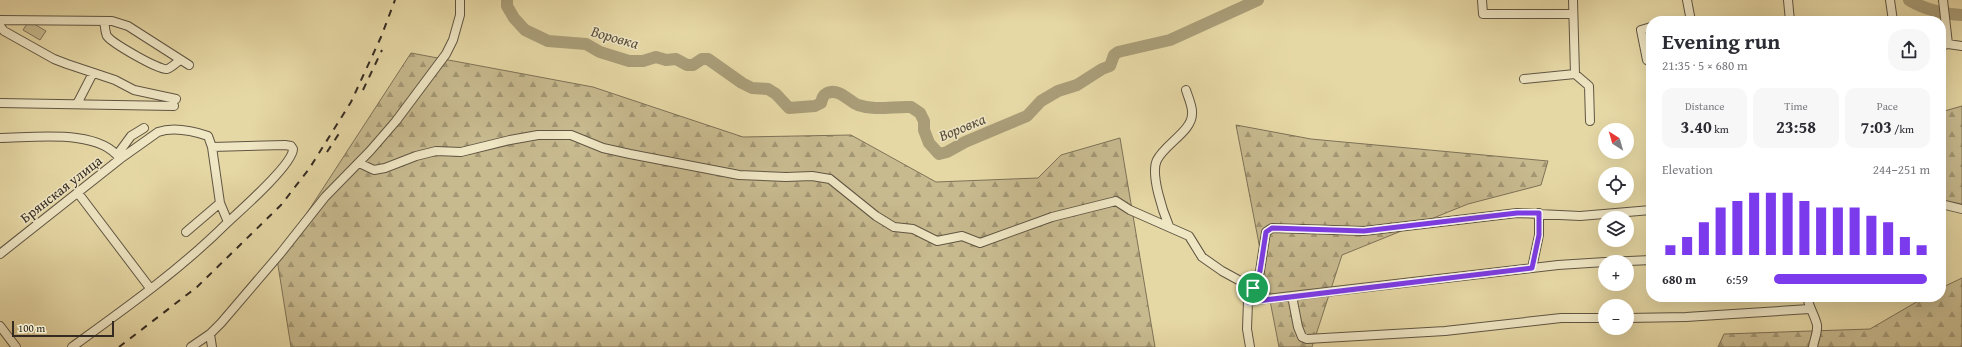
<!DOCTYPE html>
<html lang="en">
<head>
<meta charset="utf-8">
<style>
	:root { --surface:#fff; --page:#f7f7f7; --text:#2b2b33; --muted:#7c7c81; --accent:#7c3aed }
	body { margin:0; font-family:"Gentium Book Plus",serif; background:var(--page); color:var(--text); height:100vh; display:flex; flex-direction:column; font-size:15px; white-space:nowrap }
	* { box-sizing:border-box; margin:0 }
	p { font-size:13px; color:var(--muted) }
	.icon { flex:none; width:22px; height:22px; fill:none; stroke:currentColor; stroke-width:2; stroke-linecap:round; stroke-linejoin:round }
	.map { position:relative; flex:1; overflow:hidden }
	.sheet { position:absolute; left:1646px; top:16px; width:300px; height:286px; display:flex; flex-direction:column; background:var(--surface); border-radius:16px; box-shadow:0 4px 16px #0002 }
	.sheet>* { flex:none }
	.needle { width:26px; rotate:323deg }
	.fabs { position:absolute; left:1598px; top:123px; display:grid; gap:8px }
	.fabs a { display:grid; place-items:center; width:36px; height:36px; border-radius:50%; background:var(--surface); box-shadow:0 4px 16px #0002; font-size:20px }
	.scale { position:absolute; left:12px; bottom:10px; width:102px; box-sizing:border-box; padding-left:4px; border:2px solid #342a22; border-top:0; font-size:11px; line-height:14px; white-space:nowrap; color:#342a22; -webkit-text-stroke:3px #efe6c4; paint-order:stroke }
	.pin { position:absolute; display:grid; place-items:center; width:34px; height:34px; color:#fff; margin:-17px; border:2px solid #fff; border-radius:50%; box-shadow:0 1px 4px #0007 }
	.round { display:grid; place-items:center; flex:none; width:42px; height:42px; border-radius:16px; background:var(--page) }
	.summary { display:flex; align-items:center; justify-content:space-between; height:68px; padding:0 16px }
	h1 { font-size:22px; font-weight:700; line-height:30px }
	.figures { display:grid; grid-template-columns:repeat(3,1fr); gap:6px; height:68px; padding:4px 16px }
	.figures div { display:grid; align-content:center; border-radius:10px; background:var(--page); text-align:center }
	.figures b { font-size:17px; font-weight:700 }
	.figures small { font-size:11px; font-weight:400 }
	.figures p { font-size:11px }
	.chart { height:112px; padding:8px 16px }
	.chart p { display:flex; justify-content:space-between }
	.chart svg { width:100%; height:72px; margin-top:4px; stroke:var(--accent); stroke-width:6 }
	ul { padding:0 16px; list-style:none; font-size:13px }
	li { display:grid; grid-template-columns:64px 48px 1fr; align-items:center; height:30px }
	li i { height:10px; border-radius:5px; background:var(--accent) }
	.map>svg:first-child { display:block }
	.forest { fill:url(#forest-firs); stroke:#7e7258 }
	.green { fill:#c8ba8f; stroke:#7e7258 }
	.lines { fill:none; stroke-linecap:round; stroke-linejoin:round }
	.river { stroke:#a99d78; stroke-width:12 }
	.minor-casing { stroke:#605643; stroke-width:10 }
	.minor { stroke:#efe6c4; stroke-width:8 }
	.rail { stroke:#342a22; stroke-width:2; stroke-dasharray:7 7; stroke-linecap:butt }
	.route-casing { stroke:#fff; stroke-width:8 }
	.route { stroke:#7c3aed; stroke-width:5 }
	.labels { text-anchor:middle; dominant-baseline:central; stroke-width:3; stroke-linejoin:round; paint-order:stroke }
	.street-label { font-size:14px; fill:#342a22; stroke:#efe6c4 }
	.water-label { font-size:15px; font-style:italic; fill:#574c3c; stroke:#efe6c4 }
</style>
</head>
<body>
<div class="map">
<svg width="1962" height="347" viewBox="0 0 1962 347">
	<defs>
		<pattern id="forest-firs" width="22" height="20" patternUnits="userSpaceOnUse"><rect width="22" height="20" fill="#c8ba8f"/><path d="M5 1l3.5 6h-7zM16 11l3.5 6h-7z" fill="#a39774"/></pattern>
	</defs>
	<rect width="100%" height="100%" fill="#e6d8a5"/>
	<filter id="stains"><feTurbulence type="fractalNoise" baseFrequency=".005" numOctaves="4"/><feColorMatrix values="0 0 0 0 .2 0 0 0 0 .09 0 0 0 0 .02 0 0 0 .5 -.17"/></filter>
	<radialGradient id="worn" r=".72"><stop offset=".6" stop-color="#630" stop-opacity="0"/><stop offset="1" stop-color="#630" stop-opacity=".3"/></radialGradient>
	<path class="forest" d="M411,53L593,87L743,137L851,135L936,182L1038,178L1061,155L1120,138L1155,347H291L277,259Z
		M1962,106V210L1941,207V112Z
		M1236,125L1311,139L1548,161L1541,185L1468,204L1342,255L1312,347H1279Z
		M1962,278V347H1718L1724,334L1870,329L1925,297H1941V288Z"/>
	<path class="green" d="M29,21L46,31L40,40L23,30Z"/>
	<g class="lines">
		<path class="river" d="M507,0V6L514,18L525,30L548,41L586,44L600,52L629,61H643L656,57L666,60L676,59L687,65H693L702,59H708L742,83L752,88L768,89L776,94L789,108L815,106L821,103C822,99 823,95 827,93C840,88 848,101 858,105C875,111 894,106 911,107L920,113L924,121V130L929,143L939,154L947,152L965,142L1027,116L1041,101L1058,91L1077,85L1102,69L1110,66L1114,55L1118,52L1170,40L1258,0
			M1909,0C1926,10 1943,14 1962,15"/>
		<g class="minor-casing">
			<path id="minor" d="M1482,0L1483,14H1573
				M1687,0L1691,21
				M1788,0L1790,21
				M1890,0L1893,21
				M1943,0L1948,44
				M0,20L112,21L128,26L189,65
				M104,21C105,25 105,32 107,36C112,43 160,71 167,69C171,68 176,63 180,60
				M0,26L4,31L54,59L67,64L115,80L134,90L176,99
				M1941,46L1948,44L1962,46
				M1647,60L1641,30L1651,27
				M1575,74L1589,86L1590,121
				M1524,79L1575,74L1573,0
				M0,103L174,106
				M77,104L93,73
				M0,138C32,138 99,128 120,159
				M212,147L285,145L291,146L293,149C293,164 241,210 228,222
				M117,155L131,136L144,128
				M359,163L374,170L385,168L416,156L436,151L461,152L510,140L538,135H571L603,148L630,154L739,175L786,177L812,176L830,179L876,216L894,227L913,229L937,241L962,236L980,243L1052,217L1116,201L1130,210L1189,236L1202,257L1222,271L1253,288
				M78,193L150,288
				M1941,204L1962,209
				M1169,226C1163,212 1150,174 1157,160C1165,144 1192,131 1192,114C1193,107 1188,97 1186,90
				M186,232L220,203
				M0,254L120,159L158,132C173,127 193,131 208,136L212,147L220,203L228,222C181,269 126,308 72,347
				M1607,262L1651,260
				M1532,268L1539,235V213
				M1292,296L1298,327L1302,337L1307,339L1445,331L1561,318H1605
				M1807,297C1809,307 1815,316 1817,325C1818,332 1814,340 1813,347
				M1248,301L1558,265L1605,262
				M1627,318L1686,317L1809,309
				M0,326L16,347
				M210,334L212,347
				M191,347L210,334L221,323L280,254L325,197L370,151L396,121L446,54L453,40L460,15V0
				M1250,347L1247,329L1248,301L1260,271L1266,232L1272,228L1364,231L1517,213L1580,216L1651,210"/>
		</g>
		<use href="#minor" class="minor"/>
		<path class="rail" d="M363,90L382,50
			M327,152L342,129
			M119,347L197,287L281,205L309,169L351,102L381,37L395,0"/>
	</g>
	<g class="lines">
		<g class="route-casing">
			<path id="route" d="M1517,213H1539V235L1532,268L1248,302L1260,271L1266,232L1272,228L1364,231Z"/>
		</g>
		<use href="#route" class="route"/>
	</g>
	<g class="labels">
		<g class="street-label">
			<text transform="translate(61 189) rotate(-38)">Брянская улица</text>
		</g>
		<g class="water-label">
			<text transform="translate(615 37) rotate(16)">Воровка</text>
			<text transform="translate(962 127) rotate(-22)">Воровка</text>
		</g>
	</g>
	<rect width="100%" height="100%" filter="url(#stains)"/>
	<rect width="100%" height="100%" fill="url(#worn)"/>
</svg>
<div class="fabs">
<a><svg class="needle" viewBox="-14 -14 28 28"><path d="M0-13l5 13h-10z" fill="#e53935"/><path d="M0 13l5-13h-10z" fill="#7c7c81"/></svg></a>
<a><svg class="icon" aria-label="locate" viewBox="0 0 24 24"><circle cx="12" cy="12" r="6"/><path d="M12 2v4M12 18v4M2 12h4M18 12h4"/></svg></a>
<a><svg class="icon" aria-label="layers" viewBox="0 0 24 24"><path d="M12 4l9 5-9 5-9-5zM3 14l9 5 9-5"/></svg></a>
<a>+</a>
<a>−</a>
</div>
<div class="scale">100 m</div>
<div class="pin" style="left:1253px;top:288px;background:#1e9e55"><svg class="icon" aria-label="arrive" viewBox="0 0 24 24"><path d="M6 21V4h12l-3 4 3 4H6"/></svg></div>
<section class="sheet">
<div class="summary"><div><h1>Evening run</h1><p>21:35 · 5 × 680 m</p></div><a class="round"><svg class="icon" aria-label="share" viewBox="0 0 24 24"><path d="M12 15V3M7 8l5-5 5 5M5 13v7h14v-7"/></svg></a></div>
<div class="figures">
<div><p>Distance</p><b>3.40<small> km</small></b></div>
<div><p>Time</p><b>23:58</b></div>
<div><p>Pace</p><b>7:03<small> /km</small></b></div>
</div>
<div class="chart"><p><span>Elevation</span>244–251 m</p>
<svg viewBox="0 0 160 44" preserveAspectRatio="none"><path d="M5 44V38M15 44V33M25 44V24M35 44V15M45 44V11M55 44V6M65 44V6M75 44V6M85 44V11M95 44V15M105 44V15M115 44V15M125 44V20M135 44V24M145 44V33M155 44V38"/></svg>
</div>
<ul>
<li><b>680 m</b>6:59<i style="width:98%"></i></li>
</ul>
</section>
</div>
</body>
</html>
